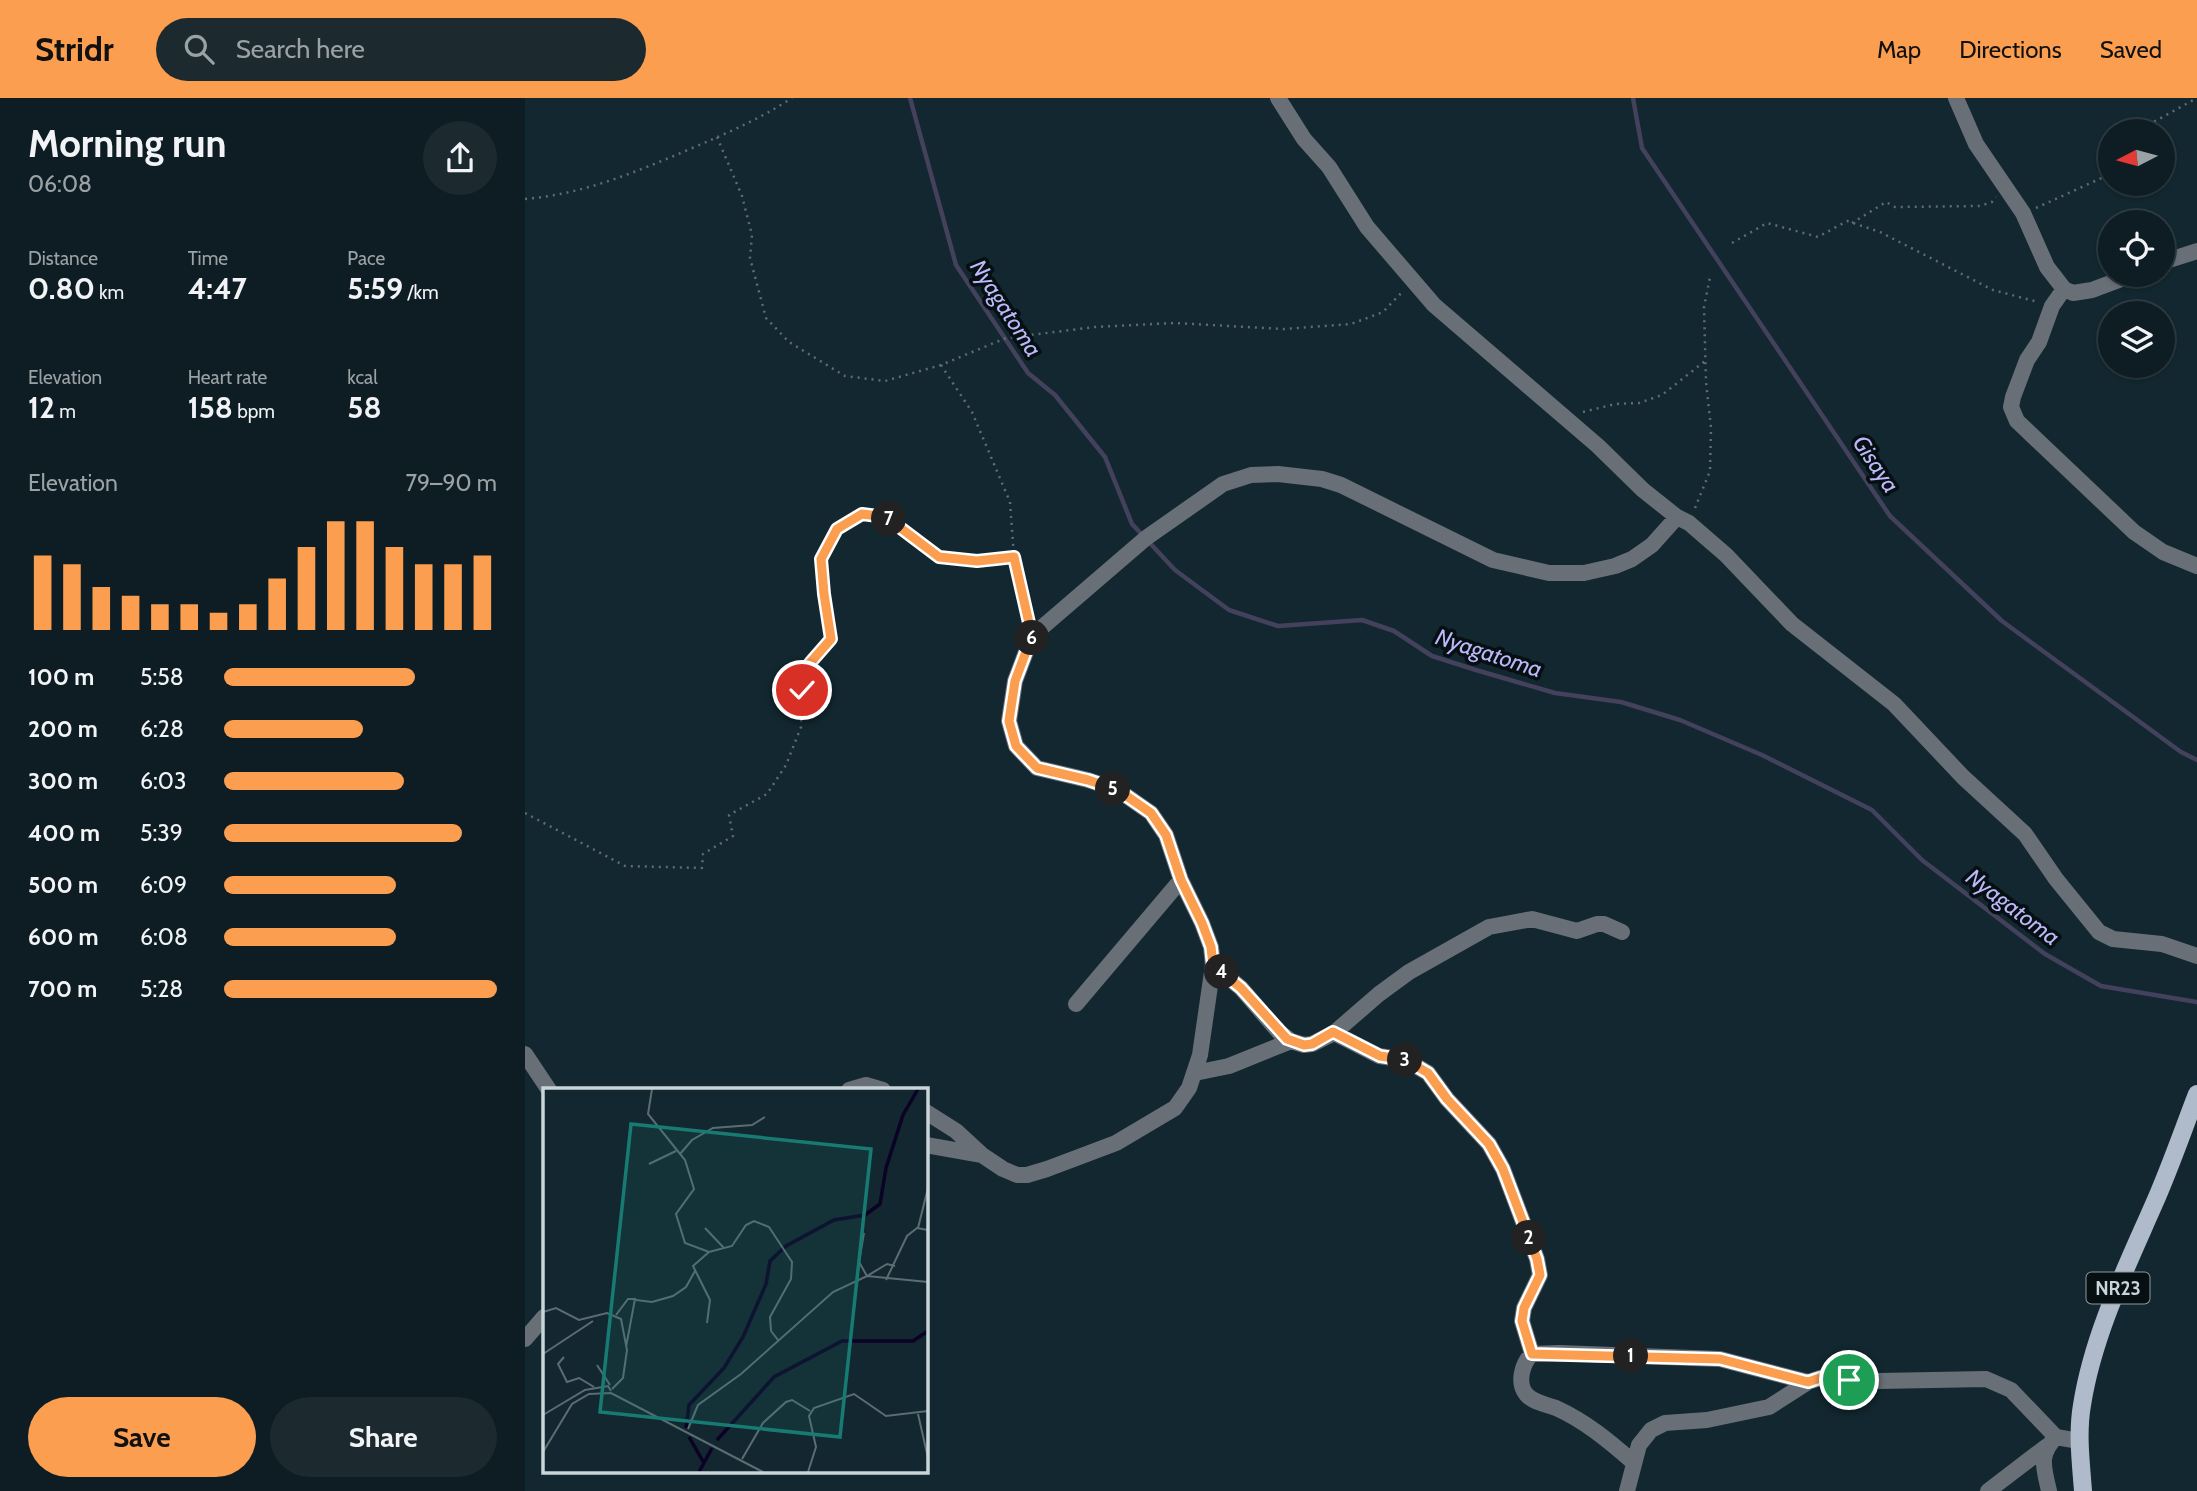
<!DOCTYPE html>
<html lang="en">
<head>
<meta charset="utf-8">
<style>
	:root { --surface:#0e1d23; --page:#1c2a30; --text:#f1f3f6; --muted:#9ba2a6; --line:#2e3b41; --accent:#fb9e50 }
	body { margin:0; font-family:Cabin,sans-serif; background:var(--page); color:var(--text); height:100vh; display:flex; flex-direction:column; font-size:26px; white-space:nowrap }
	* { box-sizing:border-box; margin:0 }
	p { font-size:23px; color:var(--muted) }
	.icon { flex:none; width:38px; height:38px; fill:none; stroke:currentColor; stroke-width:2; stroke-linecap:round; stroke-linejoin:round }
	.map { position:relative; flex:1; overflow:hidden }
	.sheet { display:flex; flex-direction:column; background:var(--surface); width:525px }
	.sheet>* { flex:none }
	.needle { width:46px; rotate:264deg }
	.fabs { position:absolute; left:1573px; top:21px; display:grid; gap:14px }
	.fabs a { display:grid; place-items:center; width:77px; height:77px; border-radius:50%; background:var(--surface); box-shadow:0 2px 5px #0004,0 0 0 2px var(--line); font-size:35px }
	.pin { position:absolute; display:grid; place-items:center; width:60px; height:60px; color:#fff; margin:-30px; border:4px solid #fff; border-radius:50%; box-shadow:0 2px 7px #0007 }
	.km { position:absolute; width:35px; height:35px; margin:-18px; border-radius:50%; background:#222; color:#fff; font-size:19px; line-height:35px; text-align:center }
	.round { display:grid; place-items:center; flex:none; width:74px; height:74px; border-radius:37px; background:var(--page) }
	.overview { display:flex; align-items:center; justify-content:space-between; height:119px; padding:0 28px }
	h1 { font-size:38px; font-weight:700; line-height:52px }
	.metrics { display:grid; grid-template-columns:repeat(3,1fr); gap:10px; height:119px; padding:7px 28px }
	.metrics div { display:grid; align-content:center }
	.metrics b { font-size:30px; font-weight:700 }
	.metrics small { font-size:19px; font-weight:400 }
	.metrics p { font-size:19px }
	.chart { height:196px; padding:14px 28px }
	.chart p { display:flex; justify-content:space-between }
	.chart svg { width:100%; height:126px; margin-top:7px; stroke:var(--accent); stroke-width:6 }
	.primary-button { display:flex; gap:14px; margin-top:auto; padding:14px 28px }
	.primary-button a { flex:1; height:80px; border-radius:42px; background:var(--accent); color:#111; font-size:28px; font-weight:700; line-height:80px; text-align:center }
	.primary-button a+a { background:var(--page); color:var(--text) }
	ul { padding:0 28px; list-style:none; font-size:23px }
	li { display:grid; grid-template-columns:112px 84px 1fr; align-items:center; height:52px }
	li i { height:18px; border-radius:9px; background:var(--accent) }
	header { display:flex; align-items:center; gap:42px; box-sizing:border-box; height:98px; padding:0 35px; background:var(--accent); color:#111 }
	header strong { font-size:33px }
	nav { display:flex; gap:38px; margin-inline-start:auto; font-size:24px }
	.search { width:490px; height:63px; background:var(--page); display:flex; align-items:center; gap:18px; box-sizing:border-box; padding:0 24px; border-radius:38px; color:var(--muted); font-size:26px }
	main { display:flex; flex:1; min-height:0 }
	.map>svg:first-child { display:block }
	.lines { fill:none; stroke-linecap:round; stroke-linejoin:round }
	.stream { stroke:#44415c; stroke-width:4.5 }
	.path { stroke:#5c6e74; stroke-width:2.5; stroke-dasharray:2 5; stroke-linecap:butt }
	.minor { stroke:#696f77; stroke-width:16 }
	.major { stroke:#afbbcb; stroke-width:18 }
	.route-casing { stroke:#fff; stroke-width:14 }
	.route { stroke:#fb9e50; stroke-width:9 }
	.labels { text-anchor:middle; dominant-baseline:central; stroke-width:7; stroke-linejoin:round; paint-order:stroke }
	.shield { fill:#060f12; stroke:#8e9a9d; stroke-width:2 }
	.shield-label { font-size:19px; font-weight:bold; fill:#c8d5d9 }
	.water-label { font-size:23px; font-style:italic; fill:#bcb8f9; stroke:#060f12 }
	.inset-river { fill:none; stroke:#0b0226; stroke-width:3.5 }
	.inset-road { fill:none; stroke:#5b6d73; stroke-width:2 }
	.view { fill:#187b73; fill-opacity:0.15; stroke:#187b73; stroke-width:3.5 }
	.inset-edge { fill:none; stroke:#c8d5d9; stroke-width:3.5 }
</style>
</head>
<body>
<header>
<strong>Stridr</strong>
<div class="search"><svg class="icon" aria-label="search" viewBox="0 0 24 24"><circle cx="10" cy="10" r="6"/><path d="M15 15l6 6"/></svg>Search here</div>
<nav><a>Map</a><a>Directions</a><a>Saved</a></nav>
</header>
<main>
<section class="sheet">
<div class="overview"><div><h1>Morning run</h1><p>06:08</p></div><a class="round"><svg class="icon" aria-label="share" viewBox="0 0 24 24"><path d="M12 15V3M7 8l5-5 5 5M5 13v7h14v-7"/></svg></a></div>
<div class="metrics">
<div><p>Distance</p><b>0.80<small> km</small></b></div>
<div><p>Time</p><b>4:47</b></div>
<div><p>Pace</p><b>5:59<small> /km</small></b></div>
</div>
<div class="metrics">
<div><p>Elevation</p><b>12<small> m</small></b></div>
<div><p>Heart rate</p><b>158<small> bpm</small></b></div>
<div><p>kcal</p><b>58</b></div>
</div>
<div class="chart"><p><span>Elevation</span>79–90 m</p>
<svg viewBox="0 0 160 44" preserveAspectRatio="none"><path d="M5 44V18M15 44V21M25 44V29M35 44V32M45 44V35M55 44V35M65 44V38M75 44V35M85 44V26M95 44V15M105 44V6M115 44V6M125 44V15M135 44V21M145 44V21M155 44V18"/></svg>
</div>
<ul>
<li><b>100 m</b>5:58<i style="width:70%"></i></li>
<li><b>200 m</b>6:28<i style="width:51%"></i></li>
<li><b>300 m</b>6:03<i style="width:66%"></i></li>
<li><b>400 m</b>5:39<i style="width:87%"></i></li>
<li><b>500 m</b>6:09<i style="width:63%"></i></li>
<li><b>600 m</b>6:08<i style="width:63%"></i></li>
<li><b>700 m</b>5:28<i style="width:100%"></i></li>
</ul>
<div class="primary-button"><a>Save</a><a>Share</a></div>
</section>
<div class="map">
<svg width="1672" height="1393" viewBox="0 0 1672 1393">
	<rect width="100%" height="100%" fill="#12272f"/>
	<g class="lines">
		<path class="stream" d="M385,0L431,167L503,275L530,297L580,359L607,426L650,472L704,512L753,528L837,522L869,533L907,558L951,572L1030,595L1096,604L1155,622L1237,657L1347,712L1397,762L1520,856L1576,888L1672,904
			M1108,0L1117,50L1365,418L1477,523L1656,654L1672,662"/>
		<path class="path" d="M1619,33L1625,26L1672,0
			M192,39L217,98L227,137L225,160L241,220L264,244L320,278L360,283L416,267L481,240L570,229L649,225L759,231L826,226L858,214L879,192
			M0,101C59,96 111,74 165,51C202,35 233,22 267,0
			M1511,110L1581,78L1586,70
			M1327,125L1361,104L1370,109L1455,108L1467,104L1471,99
			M1207,145L1242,125L1293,139L1322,123L1355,134L1468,192L1513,204
			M416,267L447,314L485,404L489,459L503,522
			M1058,314L1090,306L1114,305L1137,297L1180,263
			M1170,410L1185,373L1186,330L1181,284L1179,209L1185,179
			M0,715L100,768L177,770L178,756L208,738L204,717L242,696L261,667L276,629L277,592L285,565L306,541L299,496L296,461L312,431L337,416L361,419L414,459L452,463L489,459"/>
		<path class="minor" d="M753,0L779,41L804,69L842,129L909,207L1073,348L1118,392L1152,419L1164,425L1201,457L1267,526L1369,606L1438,679L1500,736L1531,781L1574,834L1588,841L1637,846L1672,858
			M1431,0L1451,46L1498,115L1522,169L1539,191L1548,195L1567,192L1607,177
			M1638,164L1672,153
			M1539,191L1527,208L1514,244L1502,262L1488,299L1486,309L1492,323L1609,434L1638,454L1672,468
			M688,867L716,890L754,934L766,943L779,947L787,946L809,935L854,896L884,874L964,829L1007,821L1052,833L1072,826H1079L1097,834
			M551,906L656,782
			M809,935L854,958L881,962L903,975L922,1001L964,1046L978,1071L1012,1161L1015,1177L999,1210L997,1223L1007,1256
			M0,956L24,992
			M670,975L704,968L766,943
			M324,992L341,987L358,992
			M401,1014L431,1033L457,1057L478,1071L492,1077H502L522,1071L591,1045L650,1010L664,990L675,957L688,867L686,849L677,825L656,782L641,737L626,715L593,692L563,682L512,670L491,648L484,623L490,583L507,538L621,440L698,386L726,377L753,376L797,381L816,387L968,462L1024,475H1059L1090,468L1107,461L1127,447L1152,419
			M401,1047L457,1057
			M0,1241L19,1219
			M1108,1364C1084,1343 1060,1323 1031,1310C1021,1306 1008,1305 1001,1296C992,1285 997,1265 1007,1256L1034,1255L1195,1261L1283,1284
			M1102,1393L1114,1347L1126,1332L1140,1325L1182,1322L1244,1309L1283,1284L1298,1279L1354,1283L1461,1281L1486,1292L1531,1339
			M1463,1393L1522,1348
			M1524,1393C1519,1370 1513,1357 1531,1339L1554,1343"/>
		<path class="major" d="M1558,1393C1556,1365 1552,1336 1557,1307C1568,1237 1601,1170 1629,1106C1645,1070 1658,1032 1672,996"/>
	</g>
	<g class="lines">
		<g class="route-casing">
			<path id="route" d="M277,592L285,565L306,541L299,496L296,461L312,431L337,416L361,419L414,459L452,463L489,459L507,538L490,583L484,623L491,648L512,670L563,682L593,692L626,715L641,737L656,782L677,825L686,849L688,867L716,890L762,941L779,947L787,946L808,934L855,958L881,962L903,975L922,1001L964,1046L978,1071L1012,1161L1015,1177L999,1210L997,1223L1007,1256L1195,1261L1283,1284L1298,1279L1324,1282"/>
		</g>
		<use href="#route" class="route"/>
	</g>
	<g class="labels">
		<rect class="shield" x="1561.5" y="1174.5" width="63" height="31" rx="5"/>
		<g class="shield-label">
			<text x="1593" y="1190">NR23</text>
		</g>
		<g class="water-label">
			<text transform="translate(481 210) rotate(57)">Nyagatoma</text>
			<text transform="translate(1351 366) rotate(56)">Gisaya</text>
			<text transform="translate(964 555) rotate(18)">Nyagatoma</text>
			<text transform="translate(1488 809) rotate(37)">Nyagatoma</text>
		</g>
	</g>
	<g transform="translate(18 990)">
		<rect width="385" height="385" fill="#12272f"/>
		<path class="inset-river" d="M143,340L146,317L181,280L200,249L223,196L227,173L243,158L291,132L322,127L337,116L343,80L360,27L375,1M146,349L161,375M174,352L231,289L299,253H370L385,243M156,384L169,360"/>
		<path class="inset-road" d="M109,1L105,26L142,72L151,101L133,126L142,155L166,164L189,158L203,137L211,133L226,139L249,174L248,191L227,229L228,243L235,252M137,66L149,52L170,40L209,37L222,29M106,76L133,63M162,140L181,160M375,140L385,100M321,145L316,174L324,188L344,176L352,178M343,192L364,148L374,140L385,142M93,212L109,214L130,208L143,199L152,183M0,224L13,220L36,232L64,225L78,231L84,262L80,290L69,301M73,227L85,211H92L83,259M164,235L167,212L150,178L166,164M0,266L50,233M21,269L15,276L24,294L36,290L51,299M54,277L67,297M375,326L385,370M0,327L42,302L65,298L68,303M145,341L155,317L198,286L290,204L324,188L385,194M0,364L29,316L46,306L68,305L220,384M199,371L220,335L243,314L249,312L267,323M265,384L273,359L266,328L271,320L311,306L343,328L385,323"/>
		<path class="view" d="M88,36L328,61L297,349L57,324Z"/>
		<rect width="385" height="385" class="inset-edge"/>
	</g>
</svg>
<div class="fabs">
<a><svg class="needle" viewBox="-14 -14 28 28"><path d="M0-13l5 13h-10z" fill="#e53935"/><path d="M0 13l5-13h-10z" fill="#9ba2a6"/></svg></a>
<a><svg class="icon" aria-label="locate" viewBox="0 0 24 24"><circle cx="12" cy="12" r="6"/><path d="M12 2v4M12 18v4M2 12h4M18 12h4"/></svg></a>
<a><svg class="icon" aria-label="layers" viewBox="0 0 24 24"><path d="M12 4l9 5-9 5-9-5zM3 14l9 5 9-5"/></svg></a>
</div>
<div class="pin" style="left:1324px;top:1282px;background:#1e9e55"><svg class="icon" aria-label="arrive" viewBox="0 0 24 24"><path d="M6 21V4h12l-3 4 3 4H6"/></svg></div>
<div class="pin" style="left:277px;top:592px;background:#d93025"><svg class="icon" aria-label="check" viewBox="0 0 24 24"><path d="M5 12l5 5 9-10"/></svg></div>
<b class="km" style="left:1106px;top:1258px">1</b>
<b class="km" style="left:1004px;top:1140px">2</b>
<b class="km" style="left:880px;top:962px">3</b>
<b class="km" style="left:697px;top:874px">4</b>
<b class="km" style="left:588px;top:691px">5</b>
<b class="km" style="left:507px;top:540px">6</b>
<b class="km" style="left:364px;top:421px">7</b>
</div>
</main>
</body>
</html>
